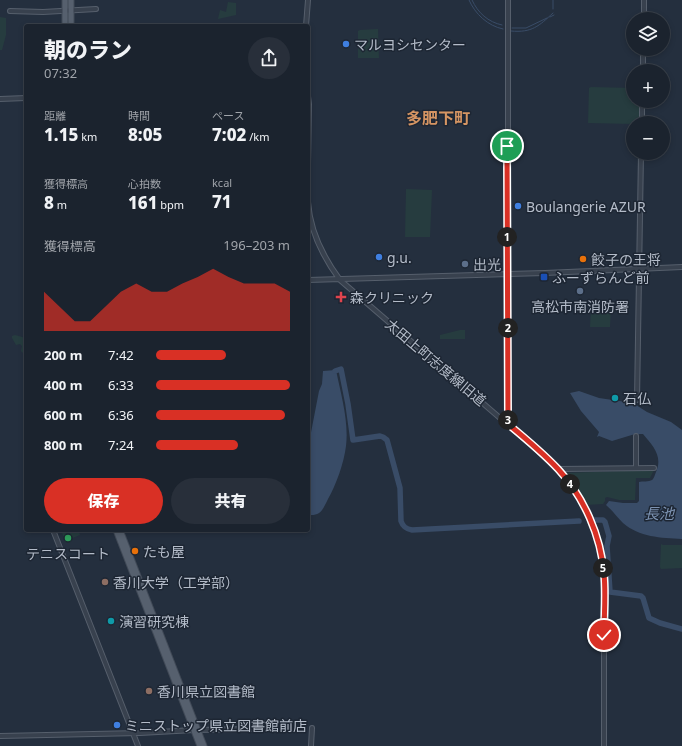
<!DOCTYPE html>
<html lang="ja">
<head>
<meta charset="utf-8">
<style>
	:root { --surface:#1b232e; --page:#282f3a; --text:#f1f3f6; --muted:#a0a4aa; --line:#39404a; --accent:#d93025 }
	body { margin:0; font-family:"Noto Sans","Noto Sans JP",sans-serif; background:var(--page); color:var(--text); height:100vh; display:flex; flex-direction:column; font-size:15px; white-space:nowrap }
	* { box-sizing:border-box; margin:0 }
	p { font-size:13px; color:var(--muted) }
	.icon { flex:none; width:22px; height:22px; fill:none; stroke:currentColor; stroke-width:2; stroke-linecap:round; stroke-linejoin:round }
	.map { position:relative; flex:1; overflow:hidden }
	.sheet { position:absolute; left:24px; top:24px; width:286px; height:508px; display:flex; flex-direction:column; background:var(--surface); border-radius:4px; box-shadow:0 2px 6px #0003,0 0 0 1px var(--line) }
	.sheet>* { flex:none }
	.tools { position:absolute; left:626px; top:12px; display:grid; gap:8px }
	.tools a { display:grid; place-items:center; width:44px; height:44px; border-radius:50%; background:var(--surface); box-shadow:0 2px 6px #0003,0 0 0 1px var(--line); font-size:20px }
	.pin { position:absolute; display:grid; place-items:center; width:34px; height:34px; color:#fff; margin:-17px; border:2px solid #fff; border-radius:50%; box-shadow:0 1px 4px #0007 }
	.km { position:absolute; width:20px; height:20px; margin:-10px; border-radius:50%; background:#222; color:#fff; font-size:11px; line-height:20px; text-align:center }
	.round { display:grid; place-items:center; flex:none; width:42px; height:42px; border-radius:21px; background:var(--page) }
	.headline { display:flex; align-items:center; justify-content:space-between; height:68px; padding:0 20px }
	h1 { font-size:22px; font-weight:800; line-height:30px }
	.figures { display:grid; grid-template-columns:repeat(3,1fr); gap:6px; height:68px; padding:4px 20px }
	.figures div { display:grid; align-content:center }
	.figures b { font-size:17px; font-weight:800 }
	.figures small { font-size:11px; font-weight:400 }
	.figures p { font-size:11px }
	.chart { height:112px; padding:8px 20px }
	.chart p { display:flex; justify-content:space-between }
	.chart svg { width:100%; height:72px; margin-top:4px; fill:var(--accent); opacity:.7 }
	.button { display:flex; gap:8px; margin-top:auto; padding:8px 20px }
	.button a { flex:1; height:46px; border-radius:24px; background:var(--accent); color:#fff; font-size:16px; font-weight:800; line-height:46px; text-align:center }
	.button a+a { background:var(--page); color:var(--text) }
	ul { padding:0 20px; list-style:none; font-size:13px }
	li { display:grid; grid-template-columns:64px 48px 1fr; align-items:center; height:30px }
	li i { height:10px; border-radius:5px; background:var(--accent) }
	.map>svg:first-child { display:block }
	.green { fill:#263c3f }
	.water { fill:#394c67 }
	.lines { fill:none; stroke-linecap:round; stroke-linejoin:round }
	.stream { stroke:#394c67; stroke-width:1 }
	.river { stroke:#394c67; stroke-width:5.5 }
	.minor-casing { stroke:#565f6c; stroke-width:6 }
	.major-casing { stroke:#414a57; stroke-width:7 }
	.minor { stroke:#38414e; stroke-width:4 }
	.major { stroke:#56606e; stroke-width:5 }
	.route-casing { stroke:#fff; stroke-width:8 }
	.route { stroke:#d93025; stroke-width:5 }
	.shop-dot { fill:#3f7fe0; stroke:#1d2633; stroke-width:1.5 }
	.food-dot { fill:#e8710a; stroke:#1d2633; stroke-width:1.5 }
	.service-dot { fill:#5c6f8a; stroke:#1d2633; stroke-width:1.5 }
	.transit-dot { fill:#1a4fb4; stroke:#1d2633; stroke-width:1.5 }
	.health-dot { fill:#e0444e; stroke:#1d2633; stroke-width:1.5 }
	.culture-dot { fill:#0f9aa8; stroke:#1d2633; stroke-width:1.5 }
	.leisure-dot { fill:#2e9e5b; stroke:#1d2633; stroke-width:1.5 }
	.education-dot { fill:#8d6e63; stroke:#1d2633; stroke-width:1.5 }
	.labels { text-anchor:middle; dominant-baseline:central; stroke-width:3; stroke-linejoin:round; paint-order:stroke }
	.poi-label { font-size:14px; fill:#b4bcc9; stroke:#1d2633; text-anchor:start }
	.street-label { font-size:14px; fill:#b4bcc9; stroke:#1d2633 }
	.water-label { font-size:15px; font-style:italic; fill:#7c92b1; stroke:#1d2633 }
	.quarter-label { font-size:16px; font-weight:bold; fill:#d59563; stroke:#1d2633 }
</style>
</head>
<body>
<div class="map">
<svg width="682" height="746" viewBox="0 0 682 746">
	<rect width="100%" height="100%" fill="#242f3e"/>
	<path class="green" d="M228,2L236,3V15L218,19L220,10L226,12Z
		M0,17L6,18V35L2,50H0Z
		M378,29L379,58H358V31L360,30Z
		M591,87L633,88V101H640L639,123H633V124L588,123L589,88Z
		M406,189L432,190L430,237H405Z
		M609,307L611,308L610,327H590L591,308Z
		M460,330H465V339H440V335Z
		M15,335L26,338V354L23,353L21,351L22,346L20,344L16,345L12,338V336Z
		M654,470L650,478H636L635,500H619L607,497L605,498V501L603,504L586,505L575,487L564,473Z
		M61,530H78L80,535L65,541Z
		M661,544L663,545H682V568L661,569L660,567Z"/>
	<path class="water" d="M336,370C341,395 349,421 346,446C344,463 336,485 328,499C323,509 321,516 309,515L308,448L319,391L322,384L323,371Z
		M579,391L599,398L633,403L647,412L671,422L682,430V539C661,538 639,537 623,523C617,517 612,510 606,505L609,501L623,503H637L639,501V482C642,481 649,482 652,480C654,479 655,474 656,472C663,456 653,446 643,434H635L612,441L599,436L597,437L599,432L581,411L570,393Z"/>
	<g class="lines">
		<path class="stream" d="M469,0C475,14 488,26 503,29
			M472,0C478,13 488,22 502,25
			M553,0V9
			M550,17L554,15
			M512,28H526L547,18
			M511,31C532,33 539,26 553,13"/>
		<path class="river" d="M335,371L341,369L348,404L353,440L380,436L383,437L387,440L400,488L401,521C403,527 406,529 412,530L579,521
			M594,520H603L605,522L609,536L607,546L610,592L641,596L643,598L649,618L660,623L682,629"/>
		<g class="minor-casing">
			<path id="minor" d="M508,0V424
				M10,11L43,12L96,9
				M644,19V0
				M306,26L308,0
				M643,71V49
				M308,96L309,104L308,164
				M0,99L26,98
				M642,123V101
				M308,202C310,232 323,257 340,280L551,462L568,481L584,506L595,530L602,555L604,574V746
				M308,280L545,273L682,267
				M637,400L641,153
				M636,468V436
				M559,469L654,468
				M53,530L138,746
				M0,736L140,733L194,730L252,729
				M311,746L312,728"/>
		</g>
		<g class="major-casing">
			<path id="major" d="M65,0V26
				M71,26V0
				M116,530L200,746
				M120,530L204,746"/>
		</g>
		<use href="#minor" class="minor"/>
		<use href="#major" class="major"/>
	</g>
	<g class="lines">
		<g class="route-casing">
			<path id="route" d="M507,146L508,424C525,438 543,453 558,469C584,497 601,536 604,574C606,594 604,615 604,635"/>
		</g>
		<use href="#route" class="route"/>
	</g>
	<g class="shop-dot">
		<circle cx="346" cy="44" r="4"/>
		<circle cx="518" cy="206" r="4"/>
		<circle cx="379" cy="257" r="4"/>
		<circle cx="117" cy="725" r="4"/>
	</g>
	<g class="food-dot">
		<circle cx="583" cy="259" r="4"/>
		<circle cx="135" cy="551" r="4"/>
	</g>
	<g class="service-dot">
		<circle cx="465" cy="264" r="4"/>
		<circle cx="580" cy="291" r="4"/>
	</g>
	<rect class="transit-dot" x="540" y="273" width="8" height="8" rx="2"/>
	<path class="health-dot" d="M339 291h4v4h4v4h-4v4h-4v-4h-4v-4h4z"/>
	<g class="culture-dot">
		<circle cx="615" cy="398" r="4"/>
		<circle cx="111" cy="621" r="4"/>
	</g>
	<circle class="leisure-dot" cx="68" cy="538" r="4"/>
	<g class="education-dot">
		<circle cx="105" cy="582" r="4"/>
		<circle cx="149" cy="691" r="4"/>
	</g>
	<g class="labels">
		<g class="poi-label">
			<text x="354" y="44">マルヨシセンター</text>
			<text x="526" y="206">Boulangerie AZUR</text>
			<text x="387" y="257">g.u.</text>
			<text x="591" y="259">餃子の王将</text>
			<text x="473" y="264">出光</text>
			<text x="552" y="277">ふーずらんど前</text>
			<text x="350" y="297">森クリニック</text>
			<text x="580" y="306" text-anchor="middle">高松市南消防署</text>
			<text x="623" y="398">石仏</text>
			<text x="143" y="551">たも屋</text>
			<text x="68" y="553" text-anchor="middle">テニスコート</text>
			<text x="113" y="582">香川大学（工学部）</text>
			<text x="119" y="621">演習研究棟</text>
			<text x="157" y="691">香川県立図書館</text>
			<text x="125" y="725">ミニストップ県立図書館前店</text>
		</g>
		<g class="street-label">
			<text transform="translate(436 362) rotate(40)">太田上町志度線旧道</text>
		</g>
		<g class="water-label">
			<text x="659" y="513">長池</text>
		</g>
		<g class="quarter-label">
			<text x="438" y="118">多肥下町</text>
		</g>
	</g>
</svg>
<div class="tools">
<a><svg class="icon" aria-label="layers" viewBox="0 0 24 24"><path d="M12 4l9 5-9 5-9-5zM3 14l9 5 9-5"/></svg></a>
<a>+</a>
<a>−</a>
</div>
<div class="pin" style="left:507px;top:146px;background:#1e9e55"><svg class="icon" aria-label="arrive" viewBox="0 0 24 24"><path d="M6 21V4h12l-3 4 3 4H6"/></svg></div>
<div class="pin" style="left:604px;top:635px;background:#d93025"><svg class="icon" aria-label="check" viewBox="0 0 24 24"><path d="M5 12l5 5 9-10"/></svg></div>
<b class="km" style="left:507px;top:237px">1</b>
<b class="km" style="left:508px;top:328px">2</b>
<b class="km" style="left:508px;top:420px">3</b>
<b class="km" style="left:570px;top:484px">4</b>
<b class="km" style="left:603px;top:568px">5</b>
<section class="sheet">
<div class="headline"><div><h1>朝のラン</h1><p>07:32</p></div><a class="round"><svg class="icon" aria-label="share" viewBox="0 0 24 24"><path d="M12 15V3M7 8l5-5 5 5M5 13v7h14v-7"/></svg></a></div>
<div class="figures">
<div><p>距離</p><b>1.15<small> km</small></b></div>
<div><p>時間</p><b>8:05</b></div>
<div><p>ペース</p><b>7:02<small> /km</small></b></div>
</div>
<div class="figures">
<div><p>獲得標高</p><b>8<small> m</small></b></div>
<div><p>心拍数</p><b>161<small> bpm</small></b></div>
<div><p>kcal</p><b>71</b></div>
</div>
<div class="chart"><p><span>獲得標高</span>196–203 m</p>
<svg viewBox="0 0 160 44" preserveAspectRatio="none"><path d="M0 44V20L10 29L20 38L30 38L40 29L50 20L60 15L70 20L80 20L90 15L100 11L110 6L120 11L130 15L140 15L150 15L160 20V44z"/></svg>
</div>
<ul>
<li><b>200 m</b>7:42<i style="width:52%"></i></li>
<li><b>400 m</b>6:33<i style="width:100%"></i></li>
<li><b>600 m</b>6:36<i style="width:96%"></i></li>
<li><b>800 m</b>7:24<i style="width:61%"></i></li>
</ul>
<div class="button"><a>保存</a><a>共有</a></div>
</section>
</div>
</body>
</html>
